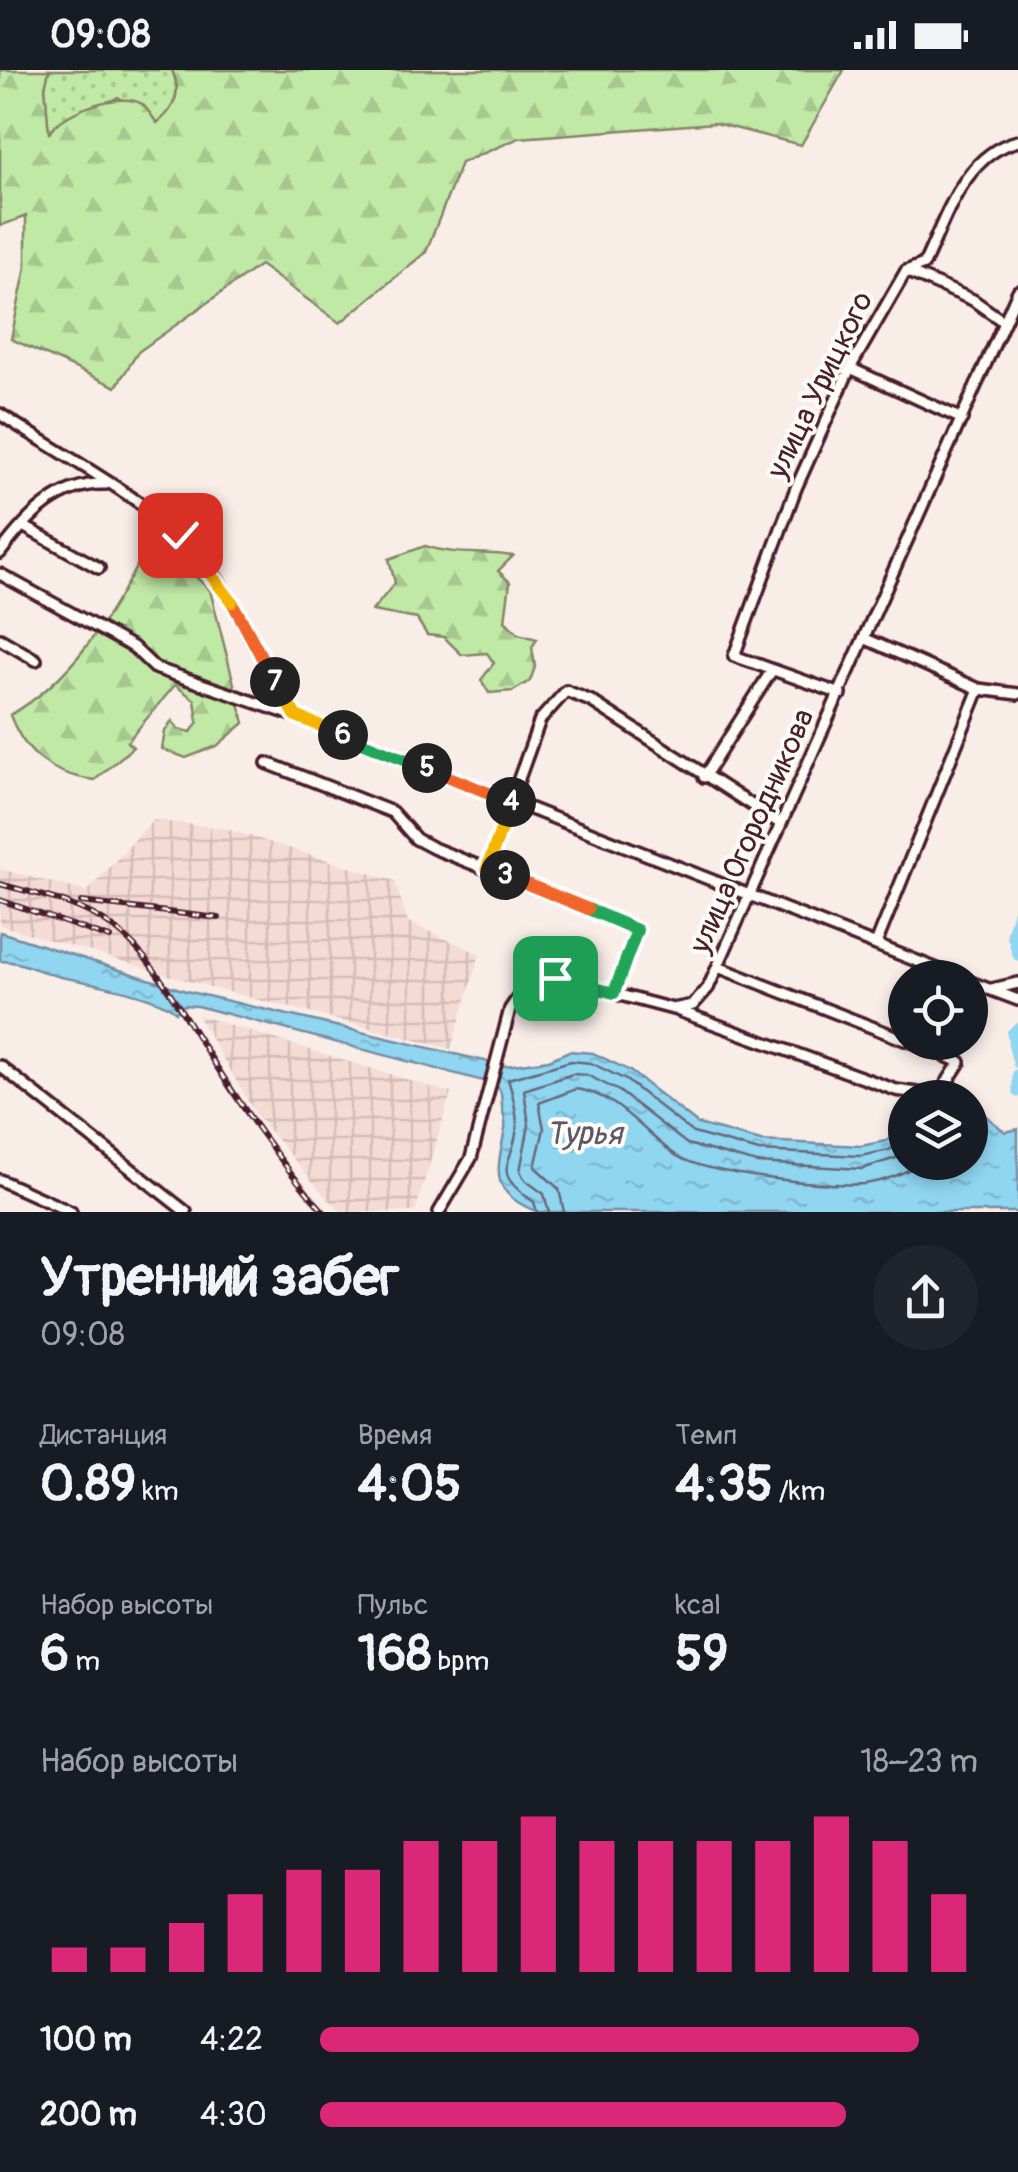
<!DOCTYPE html>
<html lang="ru">
<head>
<meta charset="utf-8">
<style>
	:root { --surface:#171b24; --page:#20242c; --text:#f1f3f6; --muted:#9ea1a6; --accent:#db2777 }
	body { margin:0; font-family:Pangolin,sans-serif; background:var(--page); color:var(--text); height:100vh; display:flex; flex-direction:column; font-size:38px; white-space:nowrap }
	* { box-sizing:border-box; margin:0 }
	p { font-size:32px; color:var(--muted) }
	.icon { flex:none; width:55px; height:55px; fill:none; stroke:currentColor; stroke-width:2; stroke-linecap:round; stroke-linejoin:round }
	.map { position:relative; height:1142px; overflow:hidden }
	.panel { display:flex; flex-direction:column; background:var(--surface); flex:1 }
	.panel>* { flex:none }
	.buttons { position:absolute; left:888px; top:890px; display:grid; gap:20px }
	.buttons a { display:grid; place-items:center; width:100px; height:100px; border-radius:50%; background:var(--surface); box-shadow:0 5px 15px #0003; font-size:50px }
	.pin { position:absolute; display:grid; place-items:center; width:85px; height:85px; color:#fff; margin:-42px; border-radius:20px; box-shadow:0 5px 15px #0006 }
	.km { position:absolute; width:50px; height:50px; margin:-25px; border-radius:50%; background:#222; color:#fff; font-size:28px; line-height:50px; text-align:center }
	.round { display:grid; place-items:center; flex:none; width:105px; height:105px; border-radius:52px; background:var(--page) }
	.overview { display:flex; align-items:center; justify-content:space-between; height:170px; padding:0 40px }
	h1 { font-size:55px; font-weight:700; line-height:75px }
	.metrics { display:grid; grid-template-columns:repeat(3,1fr); gap:15px; height:170px; padding:10px 40px }
	.metrics div { display:grid; align-content:center }
	.metrics b { font-size:50px; font-weight:700 }
	.metrics small { font-size:28px; font-weight:400 }
	.metrics p { font-size:28px }
	.chart { height:280px; padding:20px 40px }
	.chart p { display:flex; justify-content:space-between }
	.chart svg { width:100%; height:180px; margin-top:10px; stroke:var(--accent); stroke-width:6 }
	ul { padding:0 40px; list-style:none; font-size:32px }
	li { display:grid; grid-template-columns:160px 120px 1fr; align-items:center; height:75px }
	li i { height:25px; border-radius:12px; background:var(--accent) }
	.status { display:flex; justify-content:space-between; align-items:center; height:70px; padding:0 50px; background:var(--surface); direction:ltr }
	.status svg { height:28px; fill:currentColor }
	.map>svg:first-child { display:block }
	.industrial { fill:url(#industrial-grid) }
	.grass { fill:url(#grass-dots); stroke:#858468; stroke-width:2.5 }
	.forest { fill:url(#forest-firs); stroke:#858468; stroke-width:2.5 }
	.water { fill:url(#water-ripples); stroke:#748da2; stroke-width:2.5 }
	.lines { fill:none; stroke-linecap:round; stroke-linejoin:round }
	.shore { stroke:#66687a; stroke-width:2.5 }
	.river { stroke:#90d6f1; stroke-width:11 }
	.minor-casing { stroke:#4a1f2b; stroke-width:16 }
	.minor { stroke:#fdfcf7; stroke-width:9 }
	.rail-casing { stroke:#4a1f2b; stroke-width:6 }
	.rail { stroke:#fdfcf7; stroke-width:2.5; stroke-dasharray:8; stroke-linecap:butt }
	.split-1-casing { stroke:#fff; stroke-width:20 }
	.split-2-casing { stroke:#fff; stroke-width:20 }
	.split-3-casing { stroke:#fff; stroke-width:20 }
	.split-4-casing { stroke:#fff; stroke-width:20 }
	.split-5-casing { stroke:#fff; stroke-width:20 }
	.split-6-casing { stroke:#fff; stroke-width:20 }
	.split-7-casing { stroke:#fff; stroke-width:20 }
	.split-8-casing { stroke:#fff; stroke-width:20 }
	.split-9-casing { stroke:#fff; stroke-width:20 }
	.split-1 { stroke:#22a559; stroke-width:12 }
	.split-2 { stroke:#22a559; stroke-width:12 }
	.split-3 { stroke:#f0652b; stroke-width:12 }
	.split-4 { stroke:#f5b400; stroke-width:12 }
	.split-5 { stroke:#f0652b; stroke-width:12 }
	.split-6 { stroke:#22a559; stroke-width:12 }
	.split-7 { stroke:#f5b400; stroke-width:12 }
	.split-8 { stroke:#f0652b; stroke-width:12 }
	.split-9 { stroke:#f5b400; stroke-width:12 }
	.labels { text-anchor:middle; dominant-baseline:central; stroke-width:8; stroke-linejoin:round; paint-order:stroke }
	.street-label { font-size:30px; fill:#4a1f2b; stroke:#fdfcf7 }
	.water-label { font-size:32px; font-style:italic; fill:#5f5666; stroke:#fdfcf7 }
</style>
</head>
<body>
<div class="status"><b>09:08</b><svg viewBox="0 0 49 12"><path d="M0 12V9h3v3zM5 12V6h3v6zM10 12V3h3v9zM15 12V0h3v12zM26 1h20v11H26zM47 4h2v5h-2z"/></svg></div>
<div class="map">
<svg width="1018" height="1142" viewBox="0 0 1018 1142">
	<defs>
		<pattern id="industrial-grid" width="8" height="8" patternUnits="userSpaceOnUse" patternTransform="scale(2.5)"><rect width="8" height="8" fill="#f5dbd6"/><path d="M0 4h8M4 0v8" fill="none" stroke="#d4bcb8"/></pattern>
		<pattern id="grass-dots" width="8" height="8" patternUnits="userSpaceOnUse" patternTransform="scale(2.5)"><rect width="8" height="8" fill="#c0e9a6"/><path d="M2 2h.1M6 6h.1" fill="none" stroke="#a6c78f" stroke-width="1.8" stroke-linecap="round"/></pattern>
		<pattern id="forest-firs" width="22" height="20" patternUnits="userSpaceOnUse" patternTransform="scale(2.5)"><rect width="22" height="20" fill="#c0e9a6"/><path d="M5 1l3.5 6h-7zM16 11l3.5 6h-7z" fill="#a6c78f"/></pattern>
		<pattern id="water-ripples" width="26" height="14" patternUnits="userSpaceOnUse" patternTransform="scale(2.5)"><rect width="26" height="14" fill="#90d6f1"/><path d="M2 4q2-2 4 0t4 0M15 11q2-2 4 0t4 0" fill="none" stroke="#7eb7cf"/></pattern>
	</defs>
	<rect width="100%" height="100%" fill="#f9ede8"/>
	<filter id="ink" filterUnits="userSpaceOnUse"><feTurbulence type="fractalNoise" baseFrequency=".01" numOctaves="2"/><feDisplacementMap in="SourceGraphic" scale="20" xChannelSelector="R" yChannelSelector="G"/><feConvolveMatrix kernelMatrix="1 2 1 2 8 2 1 2 1" color-interpolation-filters="sRGB"/></filter>
	<g filter="url(#ink)">
		<path class="industrial" d="M153,750L227,759L395,811L408,852L480,884L451,979L209,917L0,855V799L87,822Z
			M197,945L451,1023L415,1142H342L325,1126L257,1046Z"/>
		<path class="grass" d="M49,0H172C182,22 175,39 157,53L118,27L49,67L45,17Z"/>
		<path class="forest" d="M0,0H49L45,17L49,64C58,43 121,20 142,34C147,38 153,48 157,53C175,39 182,21 172,0H844L801,75L715,53L519,68L461,93L426,182L340,253L260,195L138,282L116,317L11,269L26,197V146L0,156Z
			M425,476C455,486 483,481 513,486L498,501L510,512L505,551L518,564L537,569L532,577L535,597L530,611L513,621L489,623L481,610L494,593L487,583L462,585L444,567L427,565L417,549L372,541L395,513L389,489Z
			M166,479L210,520L244,653L217,676L186,688L162,679L165,661L172,651L178,659L191,662L198,652L195,630L175,615L127,672L133,677L95,710C52,705 25,685 10,645C71,611 110,547 142,486Z"/>
		<path class="water" d="M0,862L186,921L506,996L549,990L569,981L593,983L630,1001L698,1054L761,1071L861,1076L886,1071L905,1059V1092H970L972,1034L1005,1062L1018,1059V1142H538C488,1123 497,1102 505,1059C507,1051 502,1044 502,1036C501,1025 503,1022 495,1014L197,936L184,935L176,942C155,924 90,913 61,907C40,903 24,891 0,891Z"/>
		<g class="lines">
			<path class="shore" d="M537,1142L534,1132C487,1099 514,1097 517,1056C517,1044 512,1021 508,1009L571,991L591,993L626,1010L693,1063L759,1081L861,1086L889,1080L905,1071
				M549,1142L544,1124L525,1110L520,1101L529,1055L524,1020L573,1004L587,1005L619,1021L687,1074L757,1093L862,1099L905,1085
				M564,1142L559,1119L535,1097L544,1059L539,1033L576,1019C618,1024 644,1064 677,1086C707,1105 828,1117 865,1114C886,1111 904,1104 922,1092"/>
			<path class="river" d="M1018,842L1012,865L1018,885
				M1018,958L1012,964L1017,965L1013,973L1018,993
				M1018,1004V1022"/>
			<g class="minor-casing">
				<path id="minor" d="M906,201L973,230L1004,252
					M850,298L962,349
					M0,344C54,380 162,438 200,485C239,534 258,594 294,643
					M23,456L99,498
					M0,483C26,448 59,412 106,414
					M0,504L133,577L155,598L295,646L960,908
					M0,569L36,590
					M866,569L979,619L876,874
					M979,619L1018,624
					M841,624L734,586L796,418L850,298L906,201L924,194C946,148 964,84 1018,71
					M267,693L392,742L416,769L433,778L637,859L614,923
					M704,707L772,600
					M487,798L540,650L566,621L591,631L781,754
					M718,897L905,970
					M970,912L1018,930
					M992,919L1018,913
					M679,941L896,1020L938,1026L960,992L912,972
					M0,996L186,1142
					M0,1110L71,1142
					M439,1142L471,1088L510,939L527,914L555,908L673,939L693,935L708,918L1018,221"/>
			</g>
			<use href="#minor" class="minor"/>
			<g class="rail-casing">
				<path id="rail" d="M0,814C39,825 82,833 114,858C154,888 179,939 206,980C242,1037 279,1092 324,1142
					M0,830L110,868
					M81,832L219,848"/>
			</g>
			<use href="#rail" class="rail"/>
		</g>
	</g>
	<g class="lines" filter="url(#ink)">
		<g class="split-1-casing">
			<path id="split-1" d="M555,908L614,923L624,895"/>
		</g>
		<g class="split-2-casing">
			<path id="split-2" d="M588,839L637,860L624,895"/>
		</g>
		<g class="split-3-casing">
			<path id="split-3" d="M505,805L588,839"/>
		</g>
		<g class="split-4-casing">
			<path id="split-4" d="M505,805L487,798L511,732"/>
		</g>
		<g class="split-5-casing">
			<path id="split-5" d="M427,698L511,732"/>
		</g>
		<g class="split-6-casing">
			<path id="split-6" d="M343,665L427,698"/>
		</g>
		<g class="split-7-casing">
			<path id="split-7" d="M275,612L296,646L343,665"/>
		</g>
		<g class="split-8-casing">
			<path id="split-8" d="M232,532L275,612"/>
		</g>
		<g class="split-9-casing">
			<path id="split-9" d="M180,465L232,532"/>
		</g>
		<use href="#split-1" class="split-1"/>
		<use href="#split-2" class="split-2"/>
		<use href="#split-3" class="split-3"/>
		<use href="#split-4" class="split-4"/>
		<use href="#split-5" class="split-5"/>
		<use href="#split-6" class="split-6"/>
		<use href="#split-7" class="split-7"/>
		<use href="#split-8" class="split-8"/>
		<use href="#split-9" class="split-9"/>
	</g>
	<g class="labels">
		<g class="street-label">
			<text transform="translate(820 315) rotate(-64)">улица Урицкого</text>
			<text transform="translate(752 761) rotate(-66)">улица Огородникова</text>
		</g>
		<g class="water-label">
			<text x="584" y="1064">Турья</text>
		</g>
	</g>
</svg>
<div class="buttons">
<a><svg class="icon" aria-label="locate" viewBox="0 0 24 24"><circle cx="12" cy="12" r="6"/><path d="M12 2v4M12 18v4M2 12h4M18 12h4"/></svg></a>
<a><svg class="icon" aria-label="layers" viewBox="0 0 24 24"><path d="M12 4l9 5-9 5-9-5zM3 14l9 5 9-5"/></svg></a>
</div>
<div class="pin" style="left:555px;top:908px;background:#1e9e55"><svg class="icon" aria-label="arrive" viewBox="0 0 24 24"><path d="M6 21V4h12l-3 4 3 4H6"/></svg></div>
<div class="pin" style="left:180px;top:465px;background:#d93025"><svg class="icon" aria-label="check" viewBox="0 0 24 24"><path d="M5 12l5 5 9-10"/></svg></div>
<b class="km" style="left:505px;top:805px">3</b>
<b class="km" style="left:511px;top:732px">4</b>
<b class="km" style="left:427px;top:698px">5</b>
<b class="km" style="left:343px;top:665px">6</b>
<b class="km" style="left:275px;top:612px">7</b>
</div>
<section class="panel">
<div class="overview"><div><h1>Утренний забег</h1><p>09:08</p></div><a class="round"><svg class="icon" aria-label="share" viewBox="0 0 24 24"><path d="M12 15V3M7 8l5-5 5 5M5 13v7h14v-7"/></svg></a></div>
<div class="metrics">
<div><p>Дистанция</p><b>0.89<small> km</small></b></div>
<div><p>Время</p><b>4:05</b></div>
<div><p>Темп</p><b>4:35<small> /km</small></b></div>
</div>
<div class="metrics">
<div><p>Набор высоты</p><b>6<small> m</small></b></div>
<div><p>Пульс</p><b>168<small> bpm</small></b></div>
<div><p>kcal</p><b>59</b></div>
</div>
<div class="chart"><p><span>Набор высоты</span>18–23 m</p>
<svg viewBox="0 0 160 44" preserveAspectRatio="none"><path d="M5 44V38M15 44V38M25 44V32M35 44V25M45 44V19M55 44V19M65 44V12M75 44V12M85 44V6M95 44V12M105 44V12M115 44V12M125 44V12M135 44V6M145 44V12M155 44V25"/></svg>
</div>
<ul>
<li><b>100 m</b>4:22<i style="width:91%"></i></li>
<li><b>200 m</b>4:30<i style="width:80%"></i></li>
</ul>
</section>
</body>
</html>
